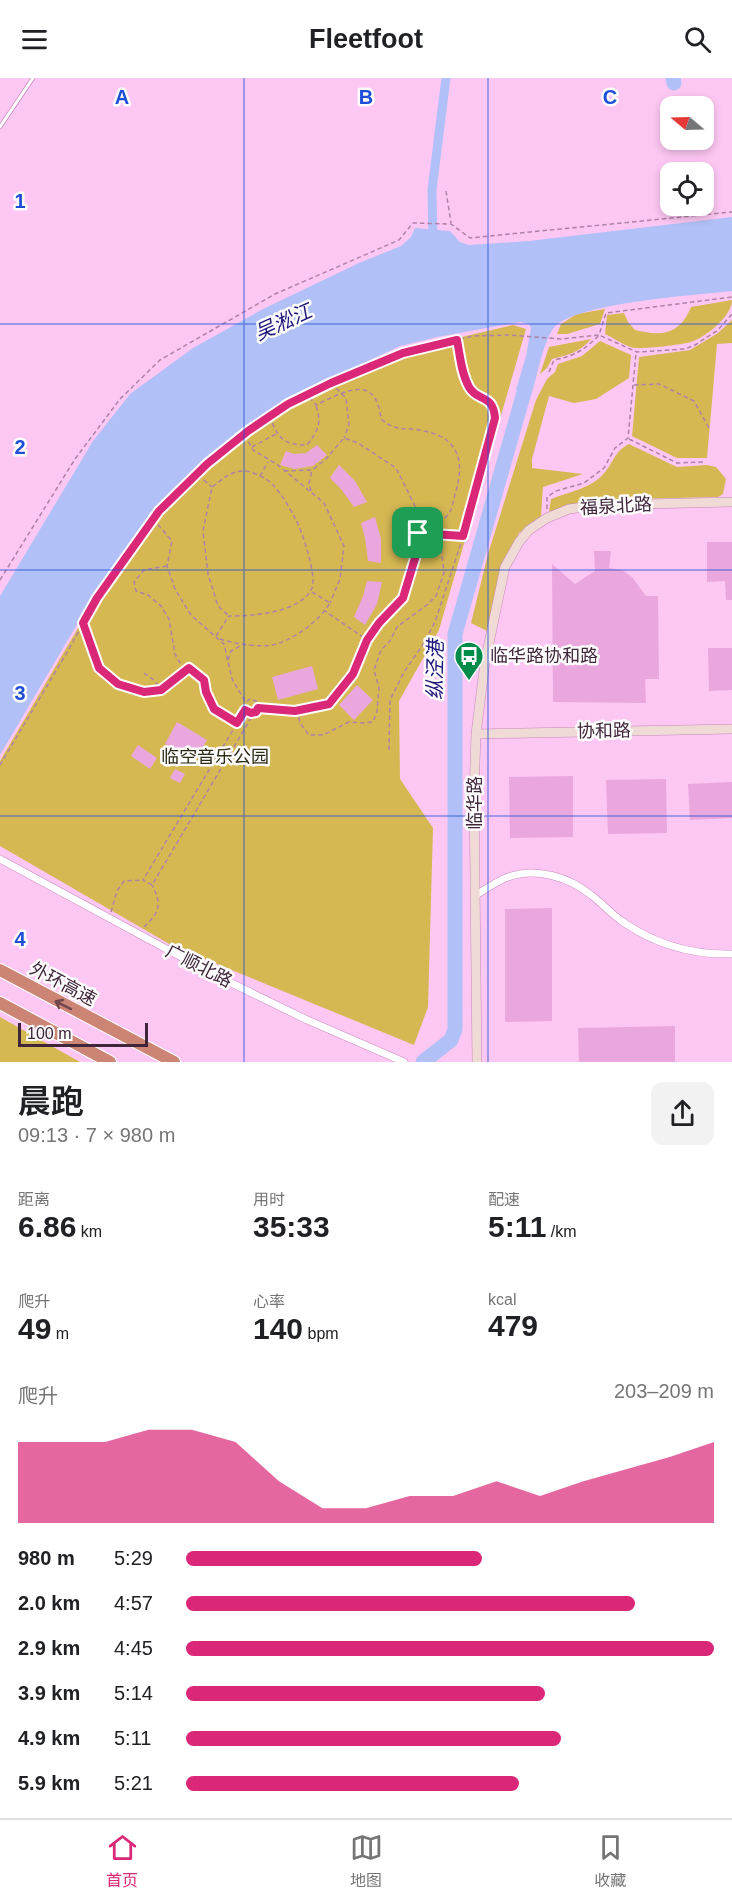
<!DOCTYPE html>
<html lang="zh">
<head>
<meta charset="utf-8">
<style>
	:root { --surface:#fff; --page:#f2f2f2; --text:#202124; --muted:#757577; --line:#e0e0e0; --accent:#db2777 }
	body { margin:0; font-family:Arial,"Noto Sans SC",sans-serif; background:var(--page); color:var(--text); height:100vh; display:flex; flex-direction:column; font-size:22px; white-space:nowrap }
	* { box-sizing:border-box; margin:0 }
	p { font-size:20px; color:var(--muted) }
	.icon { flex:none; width:33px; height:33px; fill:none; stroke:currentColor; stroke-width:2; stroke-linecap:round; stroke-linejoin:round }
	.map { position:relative; height:984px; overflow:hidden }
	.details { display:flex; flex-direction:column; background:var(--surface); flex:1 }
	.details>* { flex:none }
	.needle { width:39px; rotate:289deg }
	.controls { position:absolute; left:660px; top:18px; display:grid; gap:12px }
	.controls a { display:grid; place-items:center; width:54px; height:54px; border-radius:12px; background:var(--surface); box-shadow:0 3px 9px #0003; font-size:30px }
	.scale { position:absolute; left:18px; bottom:15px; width:130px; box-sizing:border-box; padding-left:6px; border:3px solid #40263b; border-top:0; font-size:16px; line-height:21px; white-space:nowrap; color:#40263b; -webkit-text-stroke:4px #fcfcfc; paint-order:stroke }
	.pin { position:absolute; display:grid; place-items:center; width:51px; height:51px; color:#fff; margin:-26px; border-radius:12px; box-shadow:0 3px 9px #0006 }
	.round { display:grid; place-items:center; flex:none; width:63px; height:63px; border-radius:12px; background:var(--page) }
	.head { display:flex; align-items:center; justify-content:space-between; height:102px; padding:0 18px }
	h1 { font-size:33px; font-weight:600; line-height:45px }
	.metrics { display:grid; grid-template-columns:repeat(3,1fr); gap:9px; height:102px; padding:6px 18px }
	.metrics div { display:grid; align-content:center }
	.metrics b { font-size:30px; font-weight:600 }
	.metrics small { font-size:16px; font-weight:400 }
	.metrics p { font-size:16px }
	.chart { height:168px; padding:12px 18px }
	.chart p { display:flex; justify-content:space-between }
	.chart svg { width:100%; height:108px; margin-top:6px; fill:var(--accent); opacity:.7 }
	ul { padding:0 18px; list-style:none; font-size:20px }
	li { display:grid; grid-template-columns:96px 72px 1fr; align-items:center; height:45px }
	li i { height:15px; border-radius:8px; background:var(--accent) }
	header { display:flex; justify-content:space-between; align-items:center; height:78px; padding:0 18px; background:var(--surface); font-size:27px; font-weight:600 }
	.menu { display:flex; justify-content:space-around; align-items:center; height:84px; border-top:2px solid var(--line); background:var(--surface); font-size:16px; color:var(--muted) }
	.menu a { display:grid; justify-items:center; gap:3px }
	.menu .active { color:var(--accent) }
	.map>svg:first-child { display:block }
	.green { fill:#d6b853 }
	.water { fill:#b1c0f7 }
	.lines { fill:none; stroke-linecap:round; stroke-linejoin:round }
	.canal { stroke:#b1c0f7; stroke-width:9 }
	.river { stroke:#b1c0f7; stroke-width:15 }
	.building { fill:#e9a7dd }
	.lane-casing { stroke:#c788bc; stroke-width:4.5 }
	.street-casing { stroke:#c788bc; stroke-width:8 }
	.secondary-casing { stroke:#c788bc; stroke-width:10 }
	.highway-casing { stroke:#fff; stroke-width:14 }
	.path { stroke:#ad83a5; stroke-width:1.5; stroke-dasharray:4.5 3; stroke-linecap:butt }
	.lane { stroke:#fff; stroke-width:3 }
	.street { stroke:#fff; stroke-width:7 }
	.secondary { stroke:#f0dad5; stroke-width:9 }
	.highway { stroke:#cc8474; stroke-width:12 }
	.oneway { stroke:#71474f }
	.route-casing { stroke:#fff; stroke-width:12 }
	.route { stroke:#db2777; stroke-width:8 }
	.grid { fill:none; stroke:#1d4ed8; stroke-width:1.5; stroke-opacity:0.55 }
	.labels { text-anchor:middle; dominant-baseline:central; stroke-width:5; stroke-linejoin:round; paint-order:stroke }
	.street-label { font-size:18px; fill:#40263b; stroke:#fcfcfc }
	.poi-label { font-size:18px; fill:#40263b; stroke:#fcfcfc; text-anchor:start }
	.park-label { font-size:18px; fill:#2e2916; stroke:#fcfcfc }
	.water-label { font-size:20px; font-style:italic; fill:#1b147b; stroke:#fcfcfc }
	.grid-label { font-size:20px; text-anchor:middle; font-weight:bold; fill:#1d4ed8; stroke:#fcfcfc; stroke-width:5; stroke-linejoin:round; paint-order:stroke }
</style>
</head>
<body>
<header><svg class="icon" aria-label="menu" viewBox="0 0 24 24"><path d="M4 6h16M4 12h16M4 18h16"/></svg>Fleetfoot<svg class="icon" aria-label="search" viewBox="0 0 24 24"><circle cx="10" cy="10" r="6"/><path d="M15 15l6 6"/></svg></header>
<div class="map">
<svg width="732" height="984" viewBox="0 0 732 984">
	<rect width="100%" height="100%" fill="#fdc7f3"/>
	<path class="green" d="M732,222C732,239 703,262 687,265C676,267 646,271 635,270C626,269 614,260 605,256L607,237L624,235L628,244L635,252C663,259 680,256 691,229Z
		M605,231L600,246L567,256H557L561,246L577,236Z
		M732,242V265L717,266L707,380H677L632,358L639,279L690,272L718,255Z
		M513,247L526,251L439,552L399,623L400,701L433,750L428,929L414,967L171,867L0,768V683L98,516L150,441L206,385L246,351L295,322L346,295L401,273Z
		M591,261C580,274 569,277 552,281L547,290L540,296L549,269Z
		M600,263L631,277L629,300L596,321L574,325L549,318L532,381V390L583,396L543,409L541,439L519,455L506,480L487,553L471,545L488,476L536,322L547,301L555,294L558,286L582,278Z
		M629,366L677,389L707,387L716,389L726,401L723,416L718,419L593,422L549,434L551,421C569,414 593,410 605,394C615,382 614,374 629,366Z
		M0,939L80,984H0Z"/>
	<path class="water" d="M732,139V213C698,217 570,225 553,251C543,265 537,299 531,317L516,312L526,278L531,250L529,246L520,244L437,259L400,268L313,309L251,346L206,382L153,434L98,511L0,677V518L93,363L130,316L193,270L263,231L359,185L401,168L411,159L415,150L450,153L460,164L469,167L529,163Z"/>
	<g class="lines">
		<path class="canal" d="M433,165L432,112L446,0"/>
		<path class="river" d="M673,0L674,5
			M423,984L451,962L455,951V556L529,297"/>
	</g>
	<path class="building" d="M317,367L327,377L313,388L295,391L280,387L286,373L294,376L306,375Z
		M339,387L355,403L367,424L354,429L341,411L330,400Z
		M375,439L381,461V485L368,483L365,460L361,445Z
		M707,464H732V522H726L725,503L707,504Z
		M594,473H611L609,490L622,492L632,499L646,518H658L659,601H645L646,625L553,624L552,486L575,506L595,493Z
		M367,503L382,504L377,526L365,547L354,539L363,518Z
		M708,570H732V612L709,613Z
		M312,588L318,611L278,622L272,599Z
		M357,607L373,622L354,642L339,627Z
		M177,644L207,662L194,683L165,666Z
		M138,667L157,680L150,691L131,678Z
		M175,691L185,696L180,705L170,700Z
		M573,698V759L510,760L509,699Z
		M666,701L667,755L608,756L606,702Z
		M732,704V740L690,742L688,706Z
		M552,830V943L505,944V831Z
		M675,948V984H579L578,950Z"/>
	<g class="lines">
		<g class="lane-casing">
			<path id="lane" d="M0,49L33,0"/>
		</g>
		<g class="street-casing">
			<path id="street" d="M0,781L209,894L305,941L404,984
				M476,817C486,811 497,803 508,799C536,789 569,799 591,817C602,825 611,836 623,844C655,866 693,877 732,876"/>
		</g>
		<g class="secondary-casing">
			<path id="secondary" d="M476,656L732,651
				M477,984L474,715L476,656L485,584L505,489L519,464L529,452L547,440L569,431L600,427L732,424"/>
		</g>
		<g class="highway-casing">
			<path id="highway" d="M0,892L174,984
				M0,925L110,984"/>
		</g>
		<path class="path" d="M446,113L451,145
			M549,294L554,282C574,278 585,272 599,257L637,274L685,271L695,267L718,252L732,236
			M331,305L346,320L349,347L344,360
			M634,307L659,306L694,323L709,350
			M270,338C277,360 284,367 307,367C318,353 322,345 316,328
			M245,357L253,372L278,387L324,425L344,468L340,501L330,525
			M629,361L677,385L705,384
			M252,369L276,356
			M284,393L312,392L325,382L344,360L358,365L396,390L416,430L419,467L403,520L379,545L367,562
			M198,397L212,409
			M260,398L268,384
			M311,413L309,405L312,392
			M547,431V419L556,413L584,405L604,390L615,370L628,360L636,275
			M153,441L172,463L167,488L175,511L191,537L224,566L232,601L245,623
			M419,455L463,458L495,340C493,315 477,324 469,309C461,295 460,277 457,262
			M167,488L144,492L134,504L136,513L148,517L161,528L169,541L175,576L184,592
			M0,502L75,381L120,321L160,282L275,216L399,162L413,145L451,146L470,160L732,134
			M83,545L99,590L118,606L144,614L161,612L189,590L204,602L206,614L214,631L236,645
			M216,558L229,538C252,538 301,535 312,510C317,498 302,452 295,440C289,429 281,415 272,406C267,400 251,393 244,393C230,393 222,402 212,409L203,453L208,496L218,528L229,538
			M220,561C235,566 264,571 280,565C298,558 320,542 330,525L312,514
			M228,582L231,573L240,568
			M144,595L154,602L161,611
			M259,630L295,633L329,626L353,596L367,562L325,533
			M245,632L249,635L256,634L258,630L256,623L250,621L245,625V632L143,802L152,807L254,635
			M297,632L300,645L309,657H323L349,644L363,645L373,644L377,633L379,610L374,592L381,572L390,563L397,549L428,526L436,518L444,495L439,449C441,442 446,440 450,434C452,429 454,422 455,416C465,385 460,360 424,353C405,348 397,355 381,341C376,294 344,314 316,327L312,322L305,319
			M389,672L390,622L404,594L424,565L435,544L463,459
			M0,687L69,571L97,520L159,433L207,386L248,353L288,326L331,305L403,275L473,258L509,257L561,261L599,257L606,235L732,219
			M111,834L117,813L124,803L143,802
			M144,849C160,834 162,826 152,807"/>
		<use href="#lane" class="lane"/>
		<use href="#street" class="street"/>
		<use href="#secondary" class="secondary"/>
		<use href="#highway" class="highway"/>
	</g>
	<defs><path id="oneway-shaft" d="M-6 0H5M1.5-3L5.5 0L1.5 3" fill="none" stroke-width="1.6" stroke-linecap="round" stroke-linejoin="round" transform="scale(1.5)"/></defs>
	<use class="oneway" href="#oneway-shaft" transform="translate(63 927) rotate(-153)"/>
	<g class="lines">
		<g class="route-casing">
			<path id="route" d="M457,262C460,277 461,295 469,309C477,324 493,315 495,340L463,458L418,455L419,467L403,520L379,545L367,562L353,596L329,626L295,633L258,630L256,634L251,635L245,632L237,645L214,631L206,614L204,602L189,590L161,612L144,614L118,606L99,590L83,545L97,520L159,433L207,386L248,353L288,326L331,305L403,275Z"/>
		</g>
		<use href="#route" class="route"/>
	</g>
	<path class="grid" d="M244,0V984M488,0V984M0,246H732M0,492H732M0,738H732"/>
	<defs>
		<g id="bus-pin" transform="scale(1.5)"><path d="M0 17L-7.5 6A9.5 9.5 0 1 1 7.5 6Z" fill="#008b49" stroke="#fcfcfc"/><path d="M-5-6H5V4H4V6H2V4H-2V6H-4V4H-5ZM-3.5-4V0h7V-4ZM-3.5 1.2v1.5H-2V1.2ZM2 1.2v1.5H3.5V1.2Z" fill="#fff"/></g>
	</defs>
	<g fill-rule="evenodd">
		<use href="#bus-pin" x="469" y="578"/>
	</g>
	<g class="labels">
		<g class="street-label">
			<text transform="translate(616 428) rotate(-3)">福泉北路</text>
			<text transform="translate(604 653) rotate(-1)">协和路</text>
			<text transform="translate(475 725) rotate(-90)">临华路</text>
			<text transform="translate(199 888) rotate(27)">广顺北路</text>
			<text transform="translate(63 906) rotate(28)">外环高速</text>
		</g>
		<g class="poi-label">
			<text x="490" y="578">临华路协和路</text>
		</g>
		<g class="park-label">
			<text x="215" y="679">临空音乐公园</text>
		</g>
		<g class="water-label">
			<text transform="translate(283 244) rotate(-24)">吴淞江</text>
			<text transform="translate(435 592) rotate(-89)">纵泾港</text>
		</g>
	</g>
	<g class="grid-label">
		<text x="122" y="26">A</text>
		<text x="366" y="26">B</text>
		<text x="610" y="26">C</text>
		<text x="20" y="130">1</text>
		<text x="20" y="376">2</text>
		<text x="20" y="622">3</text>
		<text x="20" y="868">4</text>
	</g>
</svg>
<div class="controls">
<a><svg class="needle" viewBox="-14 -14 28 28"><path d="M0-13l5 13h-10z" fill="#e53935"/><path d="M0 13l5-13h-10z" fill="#757577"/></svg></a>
<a><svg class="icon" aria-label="locate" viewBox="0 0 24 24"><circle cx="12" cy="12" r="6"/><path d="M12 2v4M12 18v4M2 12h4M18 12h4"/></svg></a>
</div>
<div class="scale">100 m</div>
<div class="pin" style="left:418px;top:455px;background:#1e9e55"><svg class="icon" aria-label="arrive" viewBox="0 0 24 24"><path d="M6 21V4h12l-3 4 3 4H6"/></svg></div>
</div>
<section class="details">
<div class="head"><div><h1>晨跑</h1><p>09:13 · 7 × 980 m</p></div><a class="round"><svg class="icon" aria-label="share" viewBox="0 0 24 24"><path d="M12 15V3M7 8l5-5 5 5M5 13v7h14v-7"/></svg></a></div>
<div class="metrics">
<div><p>距离</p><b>6.86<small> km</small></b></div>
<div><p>用时</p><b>35:33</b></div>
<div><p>配速</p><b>5:11<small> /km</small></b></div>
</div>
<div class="metrics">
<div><p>爬升</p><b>49<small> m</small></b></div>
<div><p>心率</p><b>140<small> bpm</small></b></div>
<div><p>kcal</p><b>479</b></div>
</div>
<div class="chart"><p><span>爬升</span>203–209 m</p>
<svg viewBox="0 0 160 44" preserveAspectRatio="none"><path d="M0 44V11L10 11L20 11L30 6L40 6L50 11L60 27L70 38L80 38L90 33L100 33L110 27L120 33L130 27L140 22L150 17L160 11V44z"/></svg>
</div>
<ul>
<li><b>980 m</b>5:29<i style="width:56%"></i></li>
<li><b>2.0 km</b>4:57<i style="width:85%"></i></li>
<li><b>2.9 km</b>4:45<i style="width:100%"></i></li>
<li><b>3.9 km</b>5:14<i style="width:68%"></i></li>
<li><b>4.9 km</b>5:11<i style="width:71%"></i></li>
<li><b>5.9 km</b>5:21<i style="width:63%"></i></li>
</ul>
</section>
<nav class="menu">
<a class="active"><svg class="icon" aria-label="home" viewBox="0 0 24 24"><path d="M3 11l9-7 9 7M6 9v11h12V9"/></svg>首页</a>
<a><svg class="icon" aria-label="map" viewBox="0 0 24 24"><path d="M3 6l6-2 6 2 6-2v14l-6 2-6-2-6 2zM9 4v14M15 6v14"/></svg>地图</a>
<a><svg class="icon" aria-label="saved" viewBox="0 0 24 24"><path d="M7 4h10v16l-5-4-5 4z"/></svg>收藏</a>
</nav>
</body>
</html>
